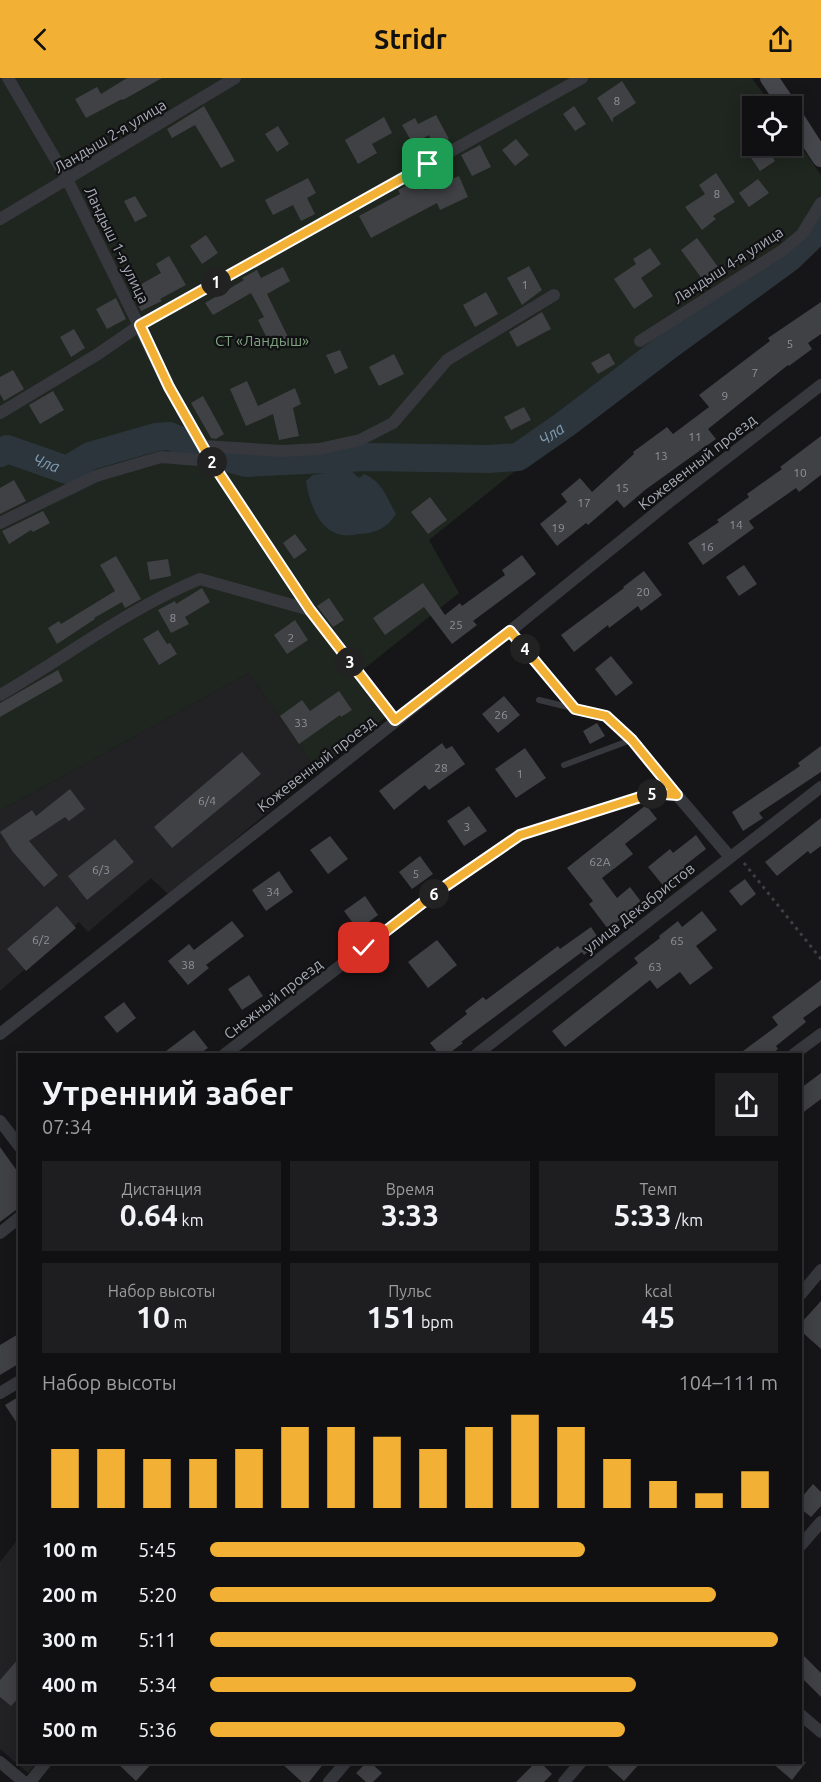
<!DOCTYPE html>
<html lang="ru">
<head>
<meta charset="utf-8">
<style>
	:root { --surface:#101012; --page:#1e1e20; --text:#f1f3f6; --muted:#9c9d9f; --line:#303032; --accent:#f2b134 }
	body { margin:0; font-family:Ubuntu,sans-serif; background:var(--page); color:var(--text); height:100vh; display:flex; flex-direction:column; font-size:22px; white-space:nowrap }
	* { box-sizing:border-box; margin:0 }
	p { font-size:20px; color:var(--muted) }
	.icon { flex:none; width:33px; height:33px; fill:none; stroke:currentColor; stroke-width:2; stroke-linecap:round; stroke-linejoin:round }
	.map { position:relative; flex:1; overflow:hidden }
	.panel { position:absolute; left:18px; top:975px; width:784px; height:711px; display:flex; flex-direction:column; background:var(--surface); border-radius:0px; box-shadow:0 3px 15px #0003,0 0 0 2px var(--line) }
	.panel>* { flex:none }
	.tools { position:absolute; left:742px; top:18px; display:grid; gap:12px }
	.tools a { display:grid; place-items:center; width:60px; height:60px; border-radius:0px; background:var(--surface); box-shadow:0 3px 15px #0003,0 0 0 2px var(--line); font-size:30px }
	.pin { position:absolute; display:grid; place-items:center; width:51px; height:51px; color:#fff; margin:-26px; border-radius:12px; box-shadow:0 3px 9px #0006 }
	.km { position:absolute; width:30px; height:30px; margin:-15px; border-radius:50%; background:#222; color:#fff; font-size:16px; line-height:30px; text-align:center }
	.round { display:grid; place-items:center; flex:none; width:63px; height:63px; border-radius:0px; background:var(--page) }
	.headline { display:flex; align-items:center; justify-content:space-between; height:102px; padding:0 24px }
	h1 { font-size:33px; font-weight:700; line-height:45px }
	.figures { display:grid; grid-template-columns:repeat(3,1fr); gap:9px; height:102px; padding:6px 24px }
	.figures div { display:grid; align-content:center; border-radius:0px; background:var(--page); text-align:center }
	.figures b { font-size:30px; font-weight:700 }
	.figures small { font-size:16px; font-weight:400 }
	.figures p { font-size:16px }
	.chart { height:168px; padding:12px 24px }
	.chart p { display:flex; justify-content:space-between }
	.chart svg { width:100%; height:108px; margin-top:6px; stroke:var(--accent); stroke-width:6 }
	ul { padding:0 24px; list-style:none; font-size:20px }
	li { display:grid; grid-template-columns:96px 72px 1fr; align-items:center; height:45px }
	li i { height:15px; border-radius:8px; background:var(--accent) }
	header { display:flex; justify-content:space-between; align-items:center; height:78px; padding:0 24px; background:var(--accent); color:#111; font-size:27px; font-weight:700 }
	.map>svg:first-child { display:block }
	.built { fill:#222225 }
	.green { fill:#1e261f }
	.water { fill:#2c353c }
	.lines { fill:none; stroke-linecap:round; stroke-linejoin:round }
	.river { stroke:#2c353c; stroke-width:28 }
	.building { fill:#404145 }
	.path { stroke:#3d3f44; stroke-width:3; stroke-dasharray:3 4.5; stroke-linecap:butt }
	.lane { stroke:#37383d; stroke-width:6 }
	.street { stroke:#37383d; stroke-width:12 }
	.secondary { stroke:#45474d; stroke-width:18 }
	.route-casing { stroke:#fff; stroke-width:12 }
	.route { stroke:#f2b134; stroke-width:8 }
	.labels { text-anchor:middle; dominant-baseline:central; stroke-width:4.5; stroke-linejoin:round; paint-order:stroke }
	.number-label { font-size:12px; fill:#8e929b }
	.street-label { font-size:15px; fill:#a8adb8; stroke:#111113 }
	.park-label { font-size:15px; fill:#7fa381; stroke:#111113 }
	.water-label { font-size:16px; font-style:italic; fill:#7f9bb3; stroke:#111113 }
</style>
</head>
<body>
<header><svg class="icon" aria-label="back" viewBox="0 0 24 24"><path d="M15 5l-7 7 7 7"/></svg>Stridr<svg class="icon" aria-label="share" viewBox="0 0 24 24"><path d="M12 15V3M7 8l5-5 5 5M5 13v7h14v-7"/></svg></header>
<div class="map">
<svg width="821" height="1704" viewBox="0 0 821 1704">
	<rect width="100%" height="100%" fill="#161618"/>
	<path class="built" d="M249,595L317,693L169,817L151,800L88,854L79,844L0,913V733Z
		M19,1460L20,1684L36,1685L28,1695L0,1671V1484Z"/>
	<path class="green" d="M0,0H752L772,28H753V68H792V56L821,97V144L681,246L590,333L429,462L459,515L355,598L387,638L317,693L249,595L0,733Z"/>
	<path class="water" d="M349,391L359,400L364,396C382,403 387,420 396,436C387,450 376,455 360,456C354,457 346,458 341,457C318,452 309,423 306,403L313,397Z"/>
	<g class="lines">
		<g class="river">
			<path id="s1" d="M0,375L7,371L67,392L90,378L156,359L169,358L194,368"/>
			<path id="s2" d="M220,378L246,385L368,379L488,381L518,379L564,347L668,268L789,180L821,149"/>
		</g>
	</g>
	<path class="building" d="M127,0H162L123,22L122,21L86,40L75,21L97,9L101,16Z
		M622,3L636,25L613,40V45L597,20Z
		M204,28L235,83L221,90L195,47L172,60L167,51Z
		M574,28L586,46L575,53L563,36Z
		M436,37L449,61L434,68L429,57L413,66L402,47L415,40L418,46Z
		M384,39L392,55L372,66L377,75L358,86L345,62Z
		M278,48L289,66L277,74L265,56Z
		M516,61L529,77L515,88L502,72Z
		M480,67L491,89L472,98L461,77Z
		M743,68H765L775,83L760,93Z
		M716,95L735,124L713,138L716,141L702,152L685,129L705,116L699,107Z
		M459,98L468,119L440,132L437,125L371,160L359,138L400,116L398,112L419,101L425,112Z
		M308,100L316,115L307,120L315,136L301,143L293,127L273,137L265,122Z
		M758,101L769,115L749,129L739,115Z
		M135,118L147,138L135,144L124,123Z
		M206,157L218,175L202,186L190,168Z
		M697,160L721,193L705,205L681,172Z
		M650,170L661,186L641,200L653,218L634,231L614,201L636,186L633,181Z
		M169,178L186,207L160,221L162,223L141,233L131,212L161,195L156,186Z
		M529,188L542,212L522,227L507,200Z
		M283,189L290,203L267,216L290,263L281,268L275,258L268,262L258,242L264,239L251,215L213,237L205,225L244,202L242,200L257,192L261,200Z
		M486,214L498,236L475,249L463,227Z
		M116,220L126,241L107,251L96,231Z
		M821,224V256L808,265L812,271L789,288L788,287L708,351L716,361L645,412L624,430L617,422L588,447L586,445L557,468L540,446L567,424L561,416L580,400L592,414L634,376L633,374L667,349L673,356L709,329L699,317L770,263L768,260Z
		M542,234L551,251L517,269L509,254Z
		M74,251L85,270L71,279L60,259Z
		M340,272L348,290L335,296L326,277Z
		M609,275L615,286L598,296L591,285Z
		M394,276L404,296L379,308L369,289Z
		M13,292L24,311L4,323L0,316V299Z
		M247,303L258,328L295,310L301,326L293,330L299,358L279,362L273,336L246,348L230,311Z
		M53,313L64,332L40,346L29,327Z
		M203,318L224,356L216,361L211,360L191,325Z
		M524,329L531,342L511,352L504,339Z
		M821,358V397L799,414L796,410L749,443L754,450L703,487L688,465L719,444L717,442L749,419L747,416L782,391L780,389Z
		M14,402L26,423L0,436V410Z
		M430,419L447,442L428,456L411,434Z
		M43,433L50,445L33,454L31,452L9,466L2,453Z
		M295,456L307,472L294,481L283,465Z
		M522,477L536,496L473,543L477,547L452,566L424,529L385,557L373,540L423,505L445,537L460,525L462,528L505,497L502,492Z
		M116,478L141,521L125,530L122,524L94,540L95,541L57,566L48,550L59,543L61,546L115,513L100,487Z
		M168,481L171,498L150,502L147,484Z
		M744,487L757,506L739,518L726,499Z
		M644,493L662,517L641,533L638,528L609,550L608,547L574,574L561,557L624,510L623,509Z
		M202,510L210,524L185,539L189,546L171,555L158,532L175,523L176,526Z
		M329,520L344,542L333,549L317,528Z
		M295,542L308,562L287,576L274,557Z
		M158,552L167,566L170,565L177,576L159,587L143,561Z
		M611,578L633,605L616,618L595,591Z
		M58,592L63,603L0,639V625Z
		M339,613L352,632L341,639L340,637L299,666L280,638L302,622L310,633Z
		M504,618L520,637L498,655L482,636Z
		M597,645L605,658L590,666L583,653Z
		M442,665L446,671L452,668L465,686L429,712L425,707L394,732L379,713Z
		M821,668V694L759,735L763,740L743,753L732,734L800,688L798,685Z
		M525,670L546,700L516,720L495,691Z
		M242,674L261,696L172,770L154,749Z
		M70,711L85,731L69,743L65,739L29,763L58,797L44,809L13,774L0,754L32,732L36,738Z
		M646,727L657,741L625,766L633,776L602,800L617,820L630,809L642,825L608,851L589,826L593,823L567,790Z
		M469,728L487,753L464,768L447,743Z
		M821,740V768L810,776L808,773L777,798L765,784Z
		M696,757L706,771L684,788L688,793L666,811L648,789L670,771L673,775Z
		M330,758L348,781L328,796L310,772Z
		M115,761L134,784L87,822L68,798Z
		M420,778L433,796L412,811L399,794Z
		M279,793L293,814L266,833L252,812Z
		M745,801L756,816L741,828L729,813Z
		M365,818L378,837L358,852L344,833Z
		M57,828L76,850L26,893L7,871Z
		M702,833L717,852L696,868L713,890L690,907L680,894L657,911L650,902L565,969L552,953L638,885L634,880L660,860L659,858L678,843L682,849Z
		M232,843L244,858L206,887L209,890L188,907L168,883L189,866L194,872Z
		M591,849L601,864L584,877L582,874L461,964L463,965L448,976H439L430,965L467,936L465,933L483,919L486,922L558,868L560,871Z
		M437,862L457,887L428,910L408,884Z
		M249,897L263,918L242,932L228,911Z
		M821,902V927L803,940L806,944L776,968L778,971L772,976H739L778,947L772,939Z
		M124,924L136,940L117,955L104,939Z
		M194,952L208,970L199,976H162Z
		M821,995V1021L801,1036V1010Z
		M0,1069L20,1097V1129L0,1144Z
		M821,1223V1271L801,1253V1245Z
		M20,1255V1285L0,1297V1267Z
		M20,1318V1350L5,1327Z
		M813,1406L821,1414V1428L811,1439L801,1431V1420Z
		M801,1575L821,1595V1619L801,1599Z
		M20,1579V1618L11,1628L0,1619V1602Z
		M116,1684H153L136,1703Z
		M280,1684H325L309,1704H302Z
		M367,1684H370L382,1695L373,1704H366L356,1695Z
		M536,1684H540L552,1696L544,1704H516Z
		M603,1684H641L624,1703Z
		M771,1684H806L792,1702Z"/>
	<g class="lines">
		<path class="path" d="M518,563L562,616
			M744,785L821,881"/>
		<path class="lane" d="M539,622L606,638L631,662L677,717
			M564,687L631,662"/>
		<path class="street" d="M8,0L67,101L169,309L211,383L310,532L395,642
			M0,141L235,0
			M640,263L783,172L802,156L821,125
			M0,335L98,276L140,247L582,0
			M203,368L282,373L319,371L360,362L393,345L447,282L554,217
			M0,445L96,398L161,379L211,383
			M0,617C66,579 129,530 200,501L310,532
			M0,956L510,553L668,425L821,307
			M225,976L434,816L520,757L653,715L677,717L730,779
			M477,976L821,709
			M794,976L821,956
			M0,1043L20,1069
			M0,1155L20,1139
			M801,1216L821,1192
			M0,1315L20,1303
			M801,1467L821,1444
			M801,1637L821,1654
			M0,1684L24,1704
			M30,1704L46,1684
			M329,1704L346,1684
			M564,1704L581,1684"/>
		<path class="secondary" d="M769,0L788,28
			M792,35L821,80"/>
	</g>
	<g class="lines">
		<g class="route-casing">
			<path id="route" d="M364,870L434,816L520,757L653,715L677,717L632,662L606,638L575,631L510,553L395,642L310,532L211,383L169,309L140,247L428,86"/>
		</g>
		<use href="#route" class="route"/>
	</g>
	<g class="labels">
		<g class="number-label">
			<text x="617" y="22">8</text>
			<text x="717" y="115">8</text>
			<text x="525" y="206">1</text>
			<text x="790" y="265">5</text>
			<text x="755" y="294">7</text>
			<text x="725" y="317">9</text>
			<text x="695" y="358">11</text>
			<text x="661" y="377">13</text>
			<text x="800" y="394">10</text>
			<text x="622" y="409">15</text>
			<text x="584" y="424">17</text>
			<text x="736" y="446">14</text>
			<text x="558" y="449">19</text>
			<text x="707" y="468">16</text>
			<text x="643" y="513">20</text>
			<text x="173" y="539">8</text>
			<text x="456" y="546">25</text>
			<text x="291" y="559">2</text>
			<text x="501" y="636">26</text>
			<text x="301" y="644">33</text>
			<text x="441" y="689">28</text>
			<text x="520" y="695">1</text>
			<text x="207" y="722">6/4</text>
			<text x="467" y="748">3</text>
			<text x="600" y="783">62А</text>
			<text x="101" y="791">6/3</text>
			<text x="416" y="795">5</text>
			<text x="273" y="813">34</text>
			<text x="41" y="861">6/2</text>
			<text x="677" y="862">65</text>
			<text x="188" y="886">38</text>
			<text x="655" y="888">63</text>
		</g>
		<g class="street-label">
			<text transform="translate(110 58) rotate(-31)">Ландыш 2-я улица</text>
			<text transform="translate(117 167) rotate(64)">Ландыш 1-я улица</text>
			<text transform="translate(728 187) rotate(-33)">Ландыш 4-я улица</text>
			<text transform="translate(697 384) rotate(-38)">Кожевенный проезд</text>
			<text transform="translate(316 686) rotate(-38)">Кожевенный проезд</text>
			<text transform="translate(639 830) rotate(-38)">улица Декабристов</text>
			<text transform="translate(273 921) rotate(-38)">Снежный проезд</text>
		</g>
		<g class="park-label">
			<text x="262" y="262">СТ «Ландыш»</text>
		</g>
		<g class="water-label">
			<text stroke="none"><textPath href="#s2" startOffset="340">Чла</textPath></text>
			<text stroke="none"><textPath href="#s1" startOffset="50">Чла</textPath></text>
		</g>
	</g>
</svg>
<div class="tools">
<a><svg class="icon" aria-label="locate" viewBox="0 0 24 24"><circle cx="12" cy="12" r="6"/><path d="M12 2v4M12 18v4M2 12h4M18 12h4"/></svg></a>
</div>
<div class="pin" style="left:428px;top:86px;background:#1e9e55"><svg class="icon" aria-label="arrive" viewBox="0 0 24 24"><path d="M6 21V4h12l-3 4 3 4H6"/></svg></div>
<div class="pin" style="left:364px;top:870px;background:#d93025"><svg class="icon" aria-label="check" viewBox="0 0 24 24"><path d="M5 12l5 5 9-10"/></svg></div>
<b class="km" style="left:216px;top:204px">1</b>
<b class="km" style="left:212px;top:384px">2</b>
<b class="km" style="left:350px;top:584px">3</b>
<b class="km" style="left:525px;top:571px">4</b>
<b class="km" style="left:652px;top:716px">5</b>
<b class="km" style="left:434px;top:816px">6</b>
<section class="panel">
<div class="headline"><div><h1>Утренний забег</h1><p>07:34</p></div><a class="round"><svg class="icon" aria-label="share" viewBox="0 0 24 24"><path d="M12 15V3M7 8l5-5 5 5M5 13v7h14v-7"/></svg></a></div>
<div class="figures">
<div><p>Дистанция</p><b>0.64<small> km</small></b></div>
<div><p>Время</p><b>3:33</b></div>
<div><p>Темп</p><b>5:33<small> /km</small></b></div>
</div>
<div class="figures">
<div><p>Набор высоты</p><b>10<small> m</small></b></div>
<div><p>Пульс</p><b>151<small> bpm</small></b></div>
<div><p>kcal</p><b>45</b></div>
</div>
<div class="chart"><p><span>Набор высоты</span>104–111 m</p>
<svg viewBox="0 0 160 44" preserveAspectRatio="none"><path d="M5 44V20M15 44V20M25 44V24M35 44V24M45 44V20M55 44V11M65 44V11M75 44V15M85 44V20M95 44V11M105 44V6M115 44V11M125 44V24M135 44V33M145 44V38M155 44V29"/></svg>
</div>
<ul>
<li><b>100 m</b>5:45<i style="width:66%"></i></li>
<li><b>200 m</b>5:20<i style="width:89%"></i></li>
<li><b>300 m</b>5:11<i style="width:100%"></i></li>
<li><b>400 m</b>5:34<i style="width:75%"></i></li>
<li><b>500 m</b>5:36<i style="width:73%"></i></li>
</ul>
</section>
</div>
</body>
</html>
